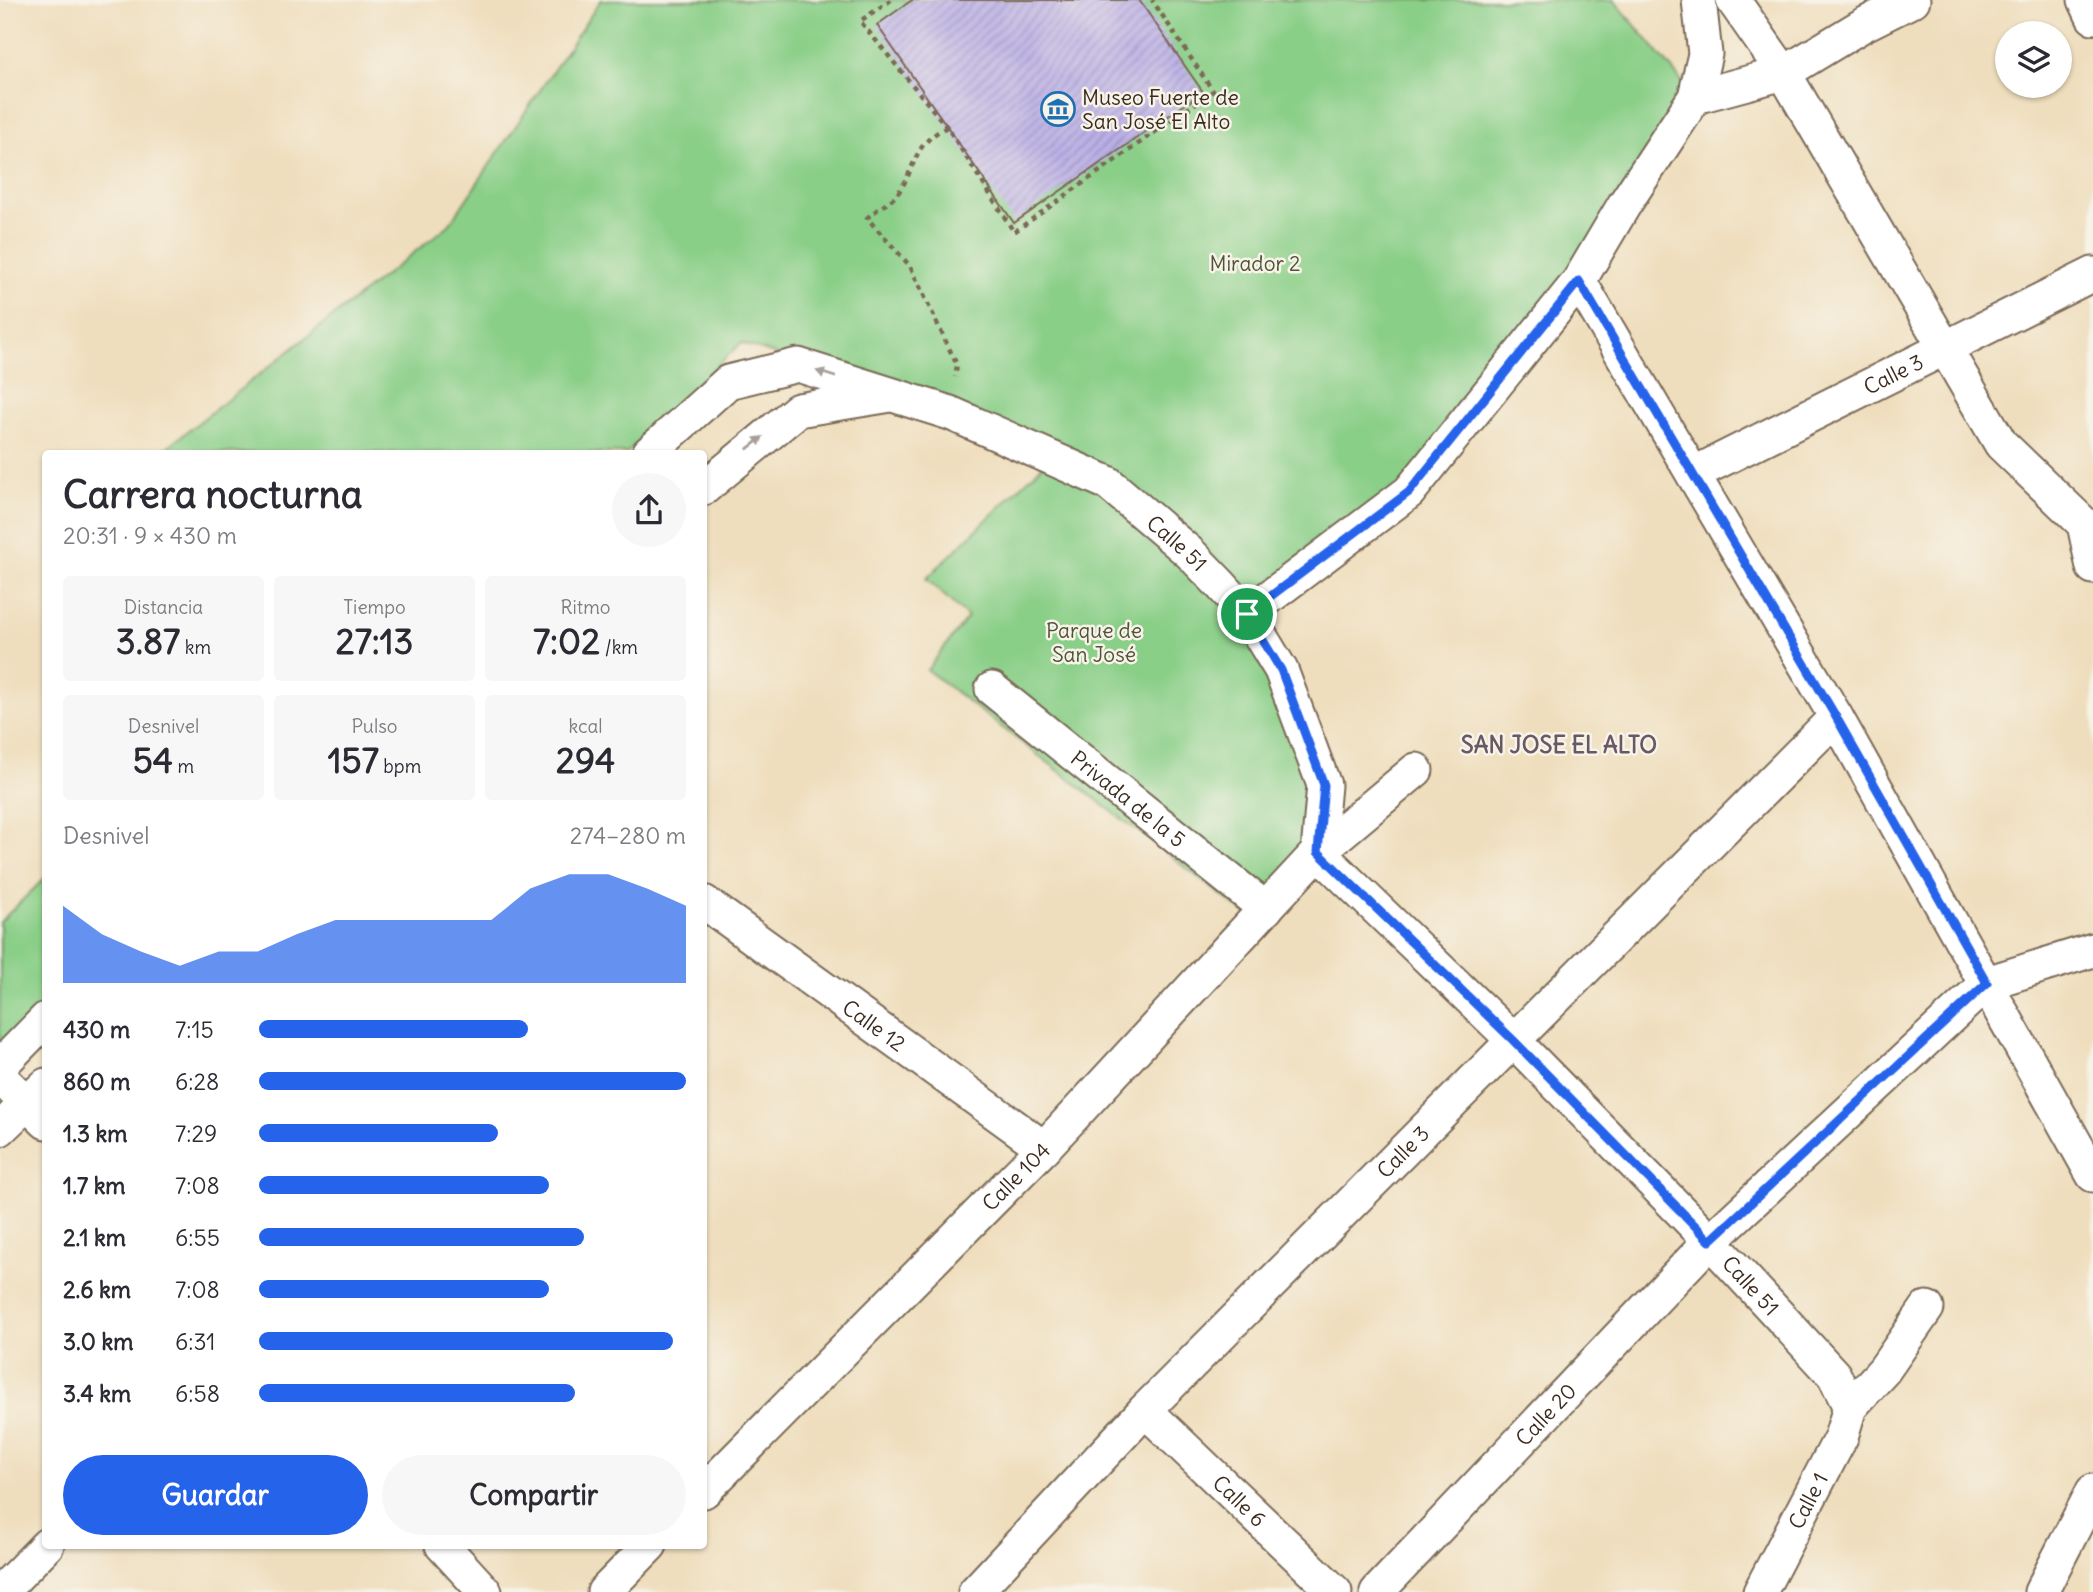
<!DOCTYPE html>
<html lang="es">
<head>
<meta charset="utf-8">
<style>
	:root { --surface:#fff; --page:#f7f7f7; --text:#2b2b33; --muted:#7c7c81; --accent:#2563eb }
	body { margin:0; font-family:Delius,sans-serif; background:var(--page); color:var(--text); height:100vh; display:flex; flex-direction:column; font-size:26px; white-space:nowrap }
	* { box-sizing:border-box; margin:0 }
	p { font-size:23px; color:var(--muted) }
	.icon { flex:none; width:38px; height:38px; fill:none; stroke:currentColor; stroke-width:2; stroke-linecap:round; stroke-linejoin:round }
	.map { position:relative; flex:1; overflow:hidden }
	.drawer { position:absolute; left:42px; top:450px; width:665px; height:1099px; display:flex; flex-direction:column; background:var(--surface); border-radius:7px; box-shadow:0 2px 5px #0004 }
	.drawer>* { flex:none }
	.tools { position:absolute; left:1995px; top:21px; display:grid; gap:14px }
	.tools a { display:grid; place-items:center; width:77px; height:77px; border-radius:50%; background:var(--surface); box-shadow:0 2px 5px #0004; font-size:35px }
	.pin { position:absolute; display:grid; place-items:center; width:60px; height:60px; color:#fff; margin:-30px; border:4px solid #fff; border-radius:50%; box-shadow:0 2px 7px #0007 }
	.round { display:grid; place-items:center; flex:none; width:74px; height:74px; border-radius:37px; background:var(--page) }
	.head { display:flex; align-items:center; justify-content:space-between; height:119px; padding:0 21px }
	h1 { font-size:38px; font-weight:700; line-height:52px }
	.stats { display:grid; grid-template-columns:repeat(3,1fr); gap:10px; height:119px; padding:7px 21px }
	.stats div { display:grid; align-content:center; border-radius:7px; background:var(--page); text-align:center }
	.stats b { font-size:35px; font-weight:700 }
	.stats small { font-size:19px; font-weight:400 }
	.stats p { font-size:19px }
	.chart { height:196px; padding:14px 21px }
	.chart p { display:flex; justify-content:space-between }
	.chart svg { width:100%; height:126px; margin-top:7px; fill:var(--accent); opacity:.7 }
	.primary-button { display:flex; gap:14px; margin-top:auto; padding:14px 21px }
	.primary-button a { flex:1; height:80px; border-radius:42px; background:var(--accent); color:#fff; font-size:28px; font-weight:700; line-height:80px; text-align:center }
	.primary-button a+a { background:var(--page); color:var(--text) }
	ul { padding:0 21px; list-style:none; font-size:23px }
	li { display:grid; grid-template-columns:112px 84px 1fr; align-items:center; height:52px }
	li i { height:18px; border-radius:9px; background:var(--accent) }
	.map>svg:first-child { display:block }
	.green { fill:#8acf88; stroke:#627c53; stroke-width:2 }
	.building { fill:url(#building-hatch) }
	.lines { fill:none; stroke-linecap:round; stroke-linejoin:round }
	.minor-casing { stroke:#7a6956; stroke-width:37 }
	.path { stroke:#7a6956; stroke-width:4.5; stroke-dasharray:5 5; stroke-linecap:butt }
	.minor { stroke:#fff; stroke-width:33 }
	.oneway { fill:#a79f9a }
	.route-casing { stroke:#fff; stroke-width:14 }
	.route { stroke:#2563eb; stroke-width:9 }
	.labels { text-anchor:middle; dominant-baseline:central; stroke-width:5; stroke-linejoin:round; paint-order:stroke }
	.poi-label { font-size:21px; fill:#3b2a1e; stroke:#f7f3e8; text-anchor:start }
	.park-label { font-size:21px; fill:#4f5338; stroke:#f7f3e8 }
	.street-label { font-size:21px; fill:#3b2a1e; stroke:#f7f3e8 }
	.neighbourhood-label { font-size:23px; font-weight:bold; fill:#685964; stroke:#f7f3e8 }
</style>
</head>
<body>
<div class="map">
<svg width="2093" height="1592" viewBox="0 0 2093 1592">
	<defs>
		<pattern id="building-hatch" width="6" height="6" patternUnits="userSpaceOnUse" patternTransform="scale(1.75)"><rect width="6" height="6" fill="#bbb0e7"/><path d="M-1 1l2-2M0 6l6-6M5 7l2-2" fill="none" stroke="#998fbb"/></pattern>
	</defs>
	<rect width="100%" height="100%" fill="#f7f3e8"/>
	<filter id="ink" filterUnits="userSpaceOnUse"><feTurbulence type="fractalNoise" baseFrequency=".0143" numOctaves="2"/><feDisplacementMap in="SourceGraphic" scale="14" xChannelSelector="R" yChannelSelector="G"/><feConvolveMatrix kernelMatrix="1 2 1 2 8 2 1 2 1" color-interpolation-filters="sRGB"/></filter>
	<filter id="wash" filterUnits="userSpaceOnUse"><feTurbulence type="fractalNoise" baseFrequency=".00686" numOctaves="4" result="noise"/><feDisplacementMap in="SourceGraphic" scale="28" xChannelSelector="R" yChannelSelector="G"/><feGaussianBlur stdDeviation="1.57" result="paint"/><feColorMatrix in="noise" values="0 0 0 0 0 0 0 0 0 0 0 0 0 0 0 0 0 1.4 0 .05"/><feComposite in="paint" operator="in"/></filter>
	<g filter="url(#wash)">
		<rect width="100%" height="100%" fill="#efdebd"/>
		<path class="green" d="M601,0H1614L1695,97L1409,492L1247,614L1108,483L950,413L741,343L627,453H160L449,225Z
			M1049,459L1098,483L1227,597L1321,786L1315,853L1250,917L927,670L968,617L926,579Z
			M45,878V1017L0,1061V922Z"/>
		<g id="blocks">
			<path class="building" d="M912,0H1139L1203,92L1014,223L877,25Z"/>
		</g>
	</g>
	<g filter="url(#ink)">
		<use href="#blocks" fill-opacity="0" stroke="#7a6956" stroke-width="2"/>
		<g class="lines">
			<g class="minor-casing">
				<g id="minor">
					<path d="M1733,0L1784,73L2001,444L2084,524L2093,567"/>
					<path d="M2085,0L2093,17"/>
					<path d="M1695,97L1784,73L1863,25L1913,0"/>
					<path d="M1579,281L1836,717L2093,1175"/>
					<path id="s1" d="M649,453L728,382L798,365L950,413L1108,483L1190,553L1221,585L1247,614L1281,670L1324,785L1318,852L1513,1040L1710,1241L1834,1375L1850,1407"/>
					<path id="s2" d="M1693,474L2093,274"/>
					<path d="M704,488L798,410L885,396"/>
					<path d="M1247,614L1409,492L1579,281L1624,205L1695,97L1705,54L1699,0"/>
					<path id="s3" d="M992,689L1266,909"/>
					<path id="s4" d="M704,902L1044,1148"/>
					<path d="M0,1066L46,1019"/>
					<path d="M0,1077L46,1122"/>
					<path d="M0,1129L46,1085"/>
					<path id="s5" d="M1145,1410L1335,1592"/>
					<path id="s6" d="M704,1491L1044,1148L1318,852L1416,770"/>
					<path d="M442,1545L485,1592"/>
					<path d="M1,1592L47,1545"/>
					<path d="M604,1592L650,1545"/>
					<path id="s7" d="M975,1592L1145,1410L1836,717"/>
					<path id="s8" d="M1377,1592L1710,1241L1987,983L2093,950"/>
					<path id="s9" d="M1760,1592L1841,1437L1850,1407L1884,1370L1927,1308"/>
					<path d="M2041,1592L2093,1491"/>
				</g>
			</g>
			<path class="path" d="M891,0L860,21L947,127L1014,232L1213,91L1152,0
				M947,127C911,145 918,165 898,193C891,203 876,209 867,218L910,266L957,365L955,377"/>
			<use href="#minor" class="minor"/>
		</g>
		<defs><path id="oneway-solid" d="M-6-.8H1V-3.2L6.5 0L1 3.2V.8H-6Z" transform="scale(1.75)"/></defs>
		<g class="oneway">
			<use href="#oneway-solid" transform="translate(826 374) rotate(-162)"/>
			<use href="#oneway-solid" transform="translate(755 443) rotate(-38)"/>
		</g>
	</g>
	<g class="lines" filter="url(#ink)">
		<g class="route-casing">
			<path id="route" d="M1579,281L1836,717L1987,983L1710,1241L1513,1040L1318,852L1324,785L1281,670L1247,614L1409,492Z"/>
		</g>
		<use href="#route" class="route"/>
	</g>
	<defs>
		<g id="museum-ring" transform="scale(1.75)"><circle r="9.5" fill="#f7f3e8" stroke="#1f6fb2" stroke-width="1.5"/><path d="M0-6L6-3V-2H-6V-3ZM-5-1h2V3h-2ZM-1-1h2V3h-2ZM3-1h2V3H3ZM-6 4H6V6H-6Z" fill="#1f6fb2"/></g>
	</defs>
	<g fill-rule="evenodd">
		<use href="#museum-ring" x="1058" y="109"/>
	</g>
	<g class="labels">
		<g class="poi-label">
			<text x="1082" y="97">Museo Fuerte de<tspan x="1082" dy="24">San José El Alto</tspan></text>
		</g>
		<g class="park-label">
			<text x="1255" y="263">Mirador 2</text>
			<text x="1094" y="630">Parque de<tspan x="1094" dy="24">San José</tspan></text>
		</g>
		<g class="street-label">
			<text stroke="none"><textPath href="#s2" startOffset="224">Calle 3</textPath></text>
			<text stroke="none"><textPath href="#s1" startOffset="602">Calle 51</textPath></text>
			<text stroke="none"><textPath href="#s3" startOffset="175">Privada de la 5</textPath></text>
			<text stroke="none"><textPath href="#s4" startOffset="210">Calle 12</textPath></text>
			<text stroke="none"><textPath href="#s7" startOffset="614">Calle 3</textPath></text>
			<text stroke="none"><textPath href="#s6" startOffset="443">Calle 104</textPath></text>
			<text stroke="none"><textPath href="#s1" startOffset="1570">Calle 51</textPath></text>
			<text stroke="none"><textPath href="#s8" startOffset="245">Calle 20</textPath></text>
			<text stroke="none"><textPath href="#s5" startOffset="131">Calle 6</textPath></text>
			<text stroke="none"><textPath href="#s9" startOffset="103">Calle 1</textPath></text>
		</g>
		<g class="neighbourhood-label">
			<text x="1559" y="744">SAN JOSE EL ALTO</text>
		</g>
	</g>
</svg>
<div class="tools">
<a><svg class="icon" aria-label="layers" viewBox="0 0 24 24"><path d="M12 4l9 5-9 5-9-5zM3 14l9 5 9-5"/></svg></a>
</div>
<div class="pin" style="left:1247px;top:614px;background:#1e9e55"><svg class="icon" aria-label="arrive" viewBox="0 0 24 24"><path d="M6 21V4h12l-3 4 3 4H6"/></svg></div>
<section class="drawer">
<div class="head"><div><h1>Carrera nocturna</h1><p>20:31 · 9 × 430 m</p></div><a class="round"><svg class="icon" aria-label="share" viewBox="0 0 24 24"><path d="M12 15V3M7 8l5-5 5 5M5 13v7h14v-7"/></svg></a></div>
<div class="stats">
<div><p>Distancia</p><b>3.87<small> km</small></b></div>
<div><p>Tiempo</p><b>27:13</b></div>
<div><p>Ritmo</p><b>7:02<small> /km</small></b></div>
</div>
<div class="stats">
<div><p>Desnivel</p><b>54<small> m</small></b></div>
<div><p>Pulso</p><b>157<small> bpm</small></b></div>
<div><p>kcal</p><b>294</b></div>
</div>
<div class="chart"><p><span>Desnivel</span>274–280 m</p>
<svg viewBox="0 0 160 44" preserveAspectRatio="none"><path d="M0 44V17L10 27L20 33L30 38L40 33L50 33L60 27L70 22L80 22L90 22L100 22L110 22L120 11L130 6L140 6L150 11L160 17V44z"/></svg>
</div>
<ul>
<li><b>430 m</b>7:15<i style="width:63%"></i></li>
<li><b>860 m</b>6:28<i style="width:100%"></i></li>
<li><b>1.3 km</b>7:29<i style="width:56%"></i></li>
<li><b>1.7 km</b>7:08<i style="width:68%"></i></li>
<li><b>2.1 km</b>6:55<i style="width:76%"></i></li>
<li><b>2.6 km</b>7:08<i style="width:68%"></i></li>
<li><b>3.0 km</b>6:31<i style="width:97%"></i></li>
<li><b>3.4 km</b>6:58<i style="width:74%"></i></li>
</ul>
<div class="primary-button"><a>Guardar</a><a>Compartir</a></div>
</section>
</div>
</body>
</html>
